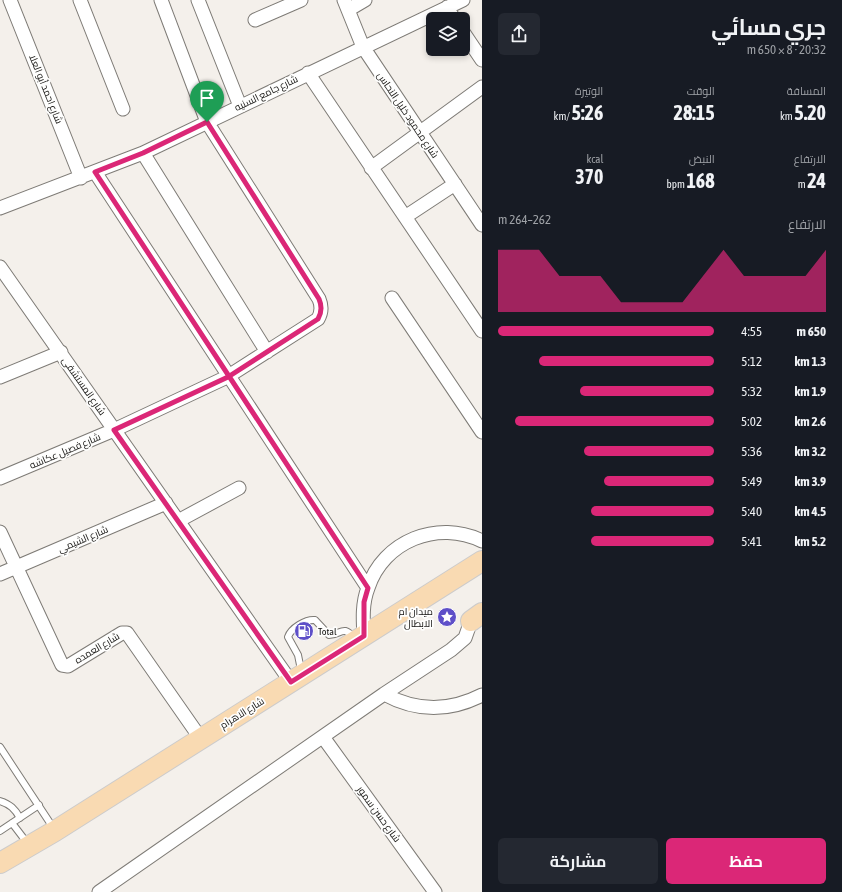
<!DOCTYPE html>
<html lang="ar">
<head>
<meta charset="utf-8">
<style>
	:root { --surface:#171b24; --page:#242831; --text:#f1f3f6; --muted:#9ea1a6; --accent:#db2777 }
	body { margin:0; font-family:"Asap Condensed",Cairo,sans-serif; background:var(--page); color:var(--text); direction:rtl; height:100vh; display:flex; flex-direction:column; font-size:15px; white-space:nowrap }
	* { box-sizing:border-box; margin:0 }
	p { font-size:13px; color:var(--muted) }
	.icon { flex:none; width:22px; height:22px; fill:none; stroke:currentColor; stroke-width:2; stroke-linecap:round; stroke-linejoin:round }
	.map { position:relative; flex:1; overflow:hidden; direction:ltr }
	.sheet { display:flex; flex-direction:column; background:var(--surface); width:360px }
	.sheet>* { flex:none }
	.fabs { position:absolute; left:426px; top:12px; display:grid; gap:8px }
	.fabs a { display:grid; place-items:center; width:44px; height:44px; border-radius:6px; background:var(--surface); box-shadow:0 2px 6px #0003; font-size:20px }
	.pin { position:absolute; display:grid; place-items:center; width:34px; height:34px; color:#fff; margin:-41px -17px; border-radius:50% 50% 50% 0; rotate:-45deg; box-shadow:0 0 4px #0007 }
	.pin .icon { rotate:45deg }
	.round { display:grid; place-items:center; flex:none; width:42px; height:42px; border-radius:6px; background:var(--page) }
	.overview { display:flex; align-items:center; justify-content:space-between; height:68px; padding:0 16px }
	h1 { font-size:22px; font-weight:700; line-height:30px }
	.metrics { display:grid; grid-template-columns:repeat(3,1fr); gap:6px; height:68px; padding:4px 16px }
	.metrics div { display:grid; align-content:center }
	.metrics b { font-size:20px; font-weight:700 }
	.metrics small { font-size:11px; font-weight:400 }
	.metrics p { font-size:11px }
	.chart { height:112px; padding:8px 16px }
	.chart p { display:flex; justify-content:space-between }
	.chart svg { width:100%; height:72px; margin-top:4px; fill:var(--accent); opacity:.7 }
	.primary-button { display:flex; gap:8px; margin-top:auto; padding:8px 16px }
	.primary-button a { flex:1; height:46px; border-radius:6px; background:var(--accent); color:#fff; font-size:16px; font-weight:700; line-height:46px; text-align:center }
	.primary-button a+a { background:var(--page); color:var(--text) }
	ul { padding:0 16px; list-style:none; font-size:13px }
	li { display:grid; grid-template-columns:64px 48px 1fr; align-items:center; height:30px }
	li i { height:10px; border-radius:5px; background:var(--accent) }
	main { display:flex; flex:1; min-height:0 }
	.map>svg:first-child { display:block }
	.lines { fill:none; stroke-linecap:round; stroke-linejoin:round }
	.service-casing { stroke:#7e7b76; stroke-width:8 }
	.minor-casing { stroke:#7e7b76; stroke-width:15 }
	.primary-casing { stroke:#cccbcb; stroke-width:22 }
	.service { stroke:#fff; stroke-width:6 }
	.minor { stroke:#fff; stroke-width:13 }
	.primary { stroke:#f9dab2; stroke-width:20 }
	.route-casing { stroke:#fff; stroke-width:8 }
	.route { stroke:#db2777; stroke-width:5 }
	.labels { text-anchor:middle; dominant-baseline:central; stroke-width:3.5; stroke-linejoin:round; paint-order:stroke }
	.street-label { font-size:10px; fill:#151412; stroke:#fefefd }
	.poi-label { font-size:10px; fill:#151412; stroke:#fefefd; text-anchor:end }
</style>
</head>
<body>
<main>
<section class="sheet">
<div class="overview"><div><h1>جري مسائي</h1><p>20:32 · 8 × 650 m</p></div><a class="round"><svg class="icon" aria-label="share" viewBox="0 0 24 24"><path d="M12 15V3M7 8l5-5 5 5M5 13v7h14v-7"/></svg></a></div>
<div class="metrics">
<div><p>المسافة</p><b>5.20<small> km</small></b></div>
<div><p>الوقت</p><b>28:15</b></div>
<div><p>الوتيرة</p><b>5:26<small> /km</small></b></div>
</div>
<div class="metrics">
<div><p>الارتفاع</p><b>24<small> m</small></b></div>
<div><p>النبض</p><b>168<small> bpm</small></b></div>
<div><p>kcal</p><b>370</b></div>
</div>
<div class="chart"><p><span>الارتفاع</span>262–264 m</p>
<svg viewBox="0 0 160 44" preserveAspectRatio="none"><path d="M0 44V6L10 6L20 6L30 22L40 22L50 22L60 38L70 38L80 38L90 38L100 22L110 6L120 22L130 22L140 22L150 22L160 6V44z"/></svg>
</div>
<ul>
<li><b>650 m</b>4:55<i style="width:100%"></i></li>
<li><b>1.3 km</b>5:12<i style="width:81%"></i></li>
<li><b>1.9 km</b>5:32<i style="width:62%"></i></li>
<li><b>2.6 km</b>5:02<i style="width:92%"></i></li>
<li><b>3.2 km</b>5:36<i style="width:60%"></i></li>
<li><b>3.9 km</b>5:49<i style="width:51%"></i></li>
<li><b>4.5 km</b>5:40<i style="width:57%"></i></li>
<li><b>5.2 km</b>5:41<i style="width:57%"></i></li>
</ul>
<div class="primary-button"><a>حفظ</a><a>مشاركة</a></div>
</section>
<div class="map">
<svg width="482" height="892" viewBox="0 0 482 892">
	<rect width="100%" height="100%" fill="#f4f0eb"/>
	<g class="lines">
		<g class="service-casing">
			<path id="service" d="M301,670L298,655L288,637C291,628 306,619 315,620L329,635C341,635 343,624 354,638
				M0,747L54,829
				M0,801C10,804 15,809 20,818
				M12,823L28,844
				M0,831L39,805"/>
		</g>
		<g class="minor-casing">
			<path id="minor" d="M10,0L81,178
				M80,0L123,109
				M198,0L240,106
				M344,0L363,47L482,225
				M447,7L454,19
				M348,10L365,0
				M255,20L301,0
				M463,32L482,60
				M308,73L482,331
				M143,153L267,352
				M371,168L482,87
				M95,172L368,588
				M0,208L143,153L463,0
				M405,217L455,184
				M0,267L291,682
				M392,298L482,432
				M0,377L61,352
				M0,478L114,430L227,377L318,319C322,312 322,306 319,299L207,122L161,0
				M178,521L239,488
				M0,532L62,665L68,666L122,633H127L201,739
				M0,574L166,503
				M364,636C363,620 362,603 368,588C383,541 438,519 482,541
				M384,694C417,712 449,712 482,695
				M323,737L435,892
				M99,892L384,694L451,650L465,638L471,621"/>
		</g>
		<g class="primary-casing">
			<path id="primary" d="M471,621L482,613
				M0,863L55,831L482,561"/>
		</g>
		<use href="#service" class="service"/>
		<use href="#minor" class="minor"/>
		<use href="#primary" class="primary"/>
	</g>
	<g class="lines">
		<g class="route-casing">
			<path id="route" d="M207,122L319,299C322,306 322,312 318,319L228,377L114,430L291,682L364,636V602L368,588L95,172L143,153L207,122"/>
		</g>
		<use href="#route" class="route"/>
	</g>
	<defs>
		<g id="sight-disc" transform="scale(1)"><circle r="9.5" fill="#5e4fc8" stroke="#fefefd"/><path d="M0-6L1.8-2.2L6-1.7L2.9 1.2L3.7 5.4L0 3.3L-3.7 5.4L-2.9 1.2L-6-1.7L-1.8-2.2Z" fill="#fff"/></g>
		<g id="fuel-disc" transform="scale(1)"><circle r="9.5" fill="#5e4fc8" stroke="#fefefd"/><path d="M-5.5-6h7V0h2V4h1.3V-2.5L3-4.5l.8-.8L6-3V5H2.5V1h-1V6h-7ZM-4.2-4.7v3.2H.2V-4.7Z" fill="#fff"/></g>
	</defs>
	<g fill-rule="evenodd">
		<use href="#sight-disc" x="447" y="617"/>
		<use href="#fuel-disc" x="304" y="631"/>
	</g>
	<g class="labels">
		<g class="street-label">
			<text transform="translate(46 89) rotate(68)">شارع احمد أبو العلا</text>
			<text transform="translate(266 93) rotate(-26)">شارع جامع السنيه</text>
			<text transform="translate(408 115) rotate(56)">شارع محمود خليل النحاس</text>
			<text transform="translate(84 386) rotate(55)">شارع المستشفى</text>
			<text transform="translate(65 451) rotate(-23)">شارع فصيل عكاشه</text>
			<text transform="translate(83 539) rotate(-23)">شارع الشيمي</text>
			<text transform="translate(97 648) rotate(-31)">شارع العمده</text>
			<text transform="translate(242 713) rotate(-32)">شارع الاهرام</text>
			<text transform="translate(379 814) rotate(54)">شارع حسن سمور</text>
		</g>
		<g class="poi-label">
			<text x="433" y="611">ميدان ام<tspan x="433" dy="12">الابطال</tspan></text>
			<text x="318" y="631" text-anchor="start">Total</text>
		</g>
	</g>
</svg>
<div class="fabs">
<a><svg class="icon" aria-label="layers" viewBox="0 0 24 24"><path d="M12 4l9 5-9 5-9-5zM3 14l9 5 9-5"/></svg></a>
</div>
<div class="pin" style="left:207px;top:122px;background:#1e9e55"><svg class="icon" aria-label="arrive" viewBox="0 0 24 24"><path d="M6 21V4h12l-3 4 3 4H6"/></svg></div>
</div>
</main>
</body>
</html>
